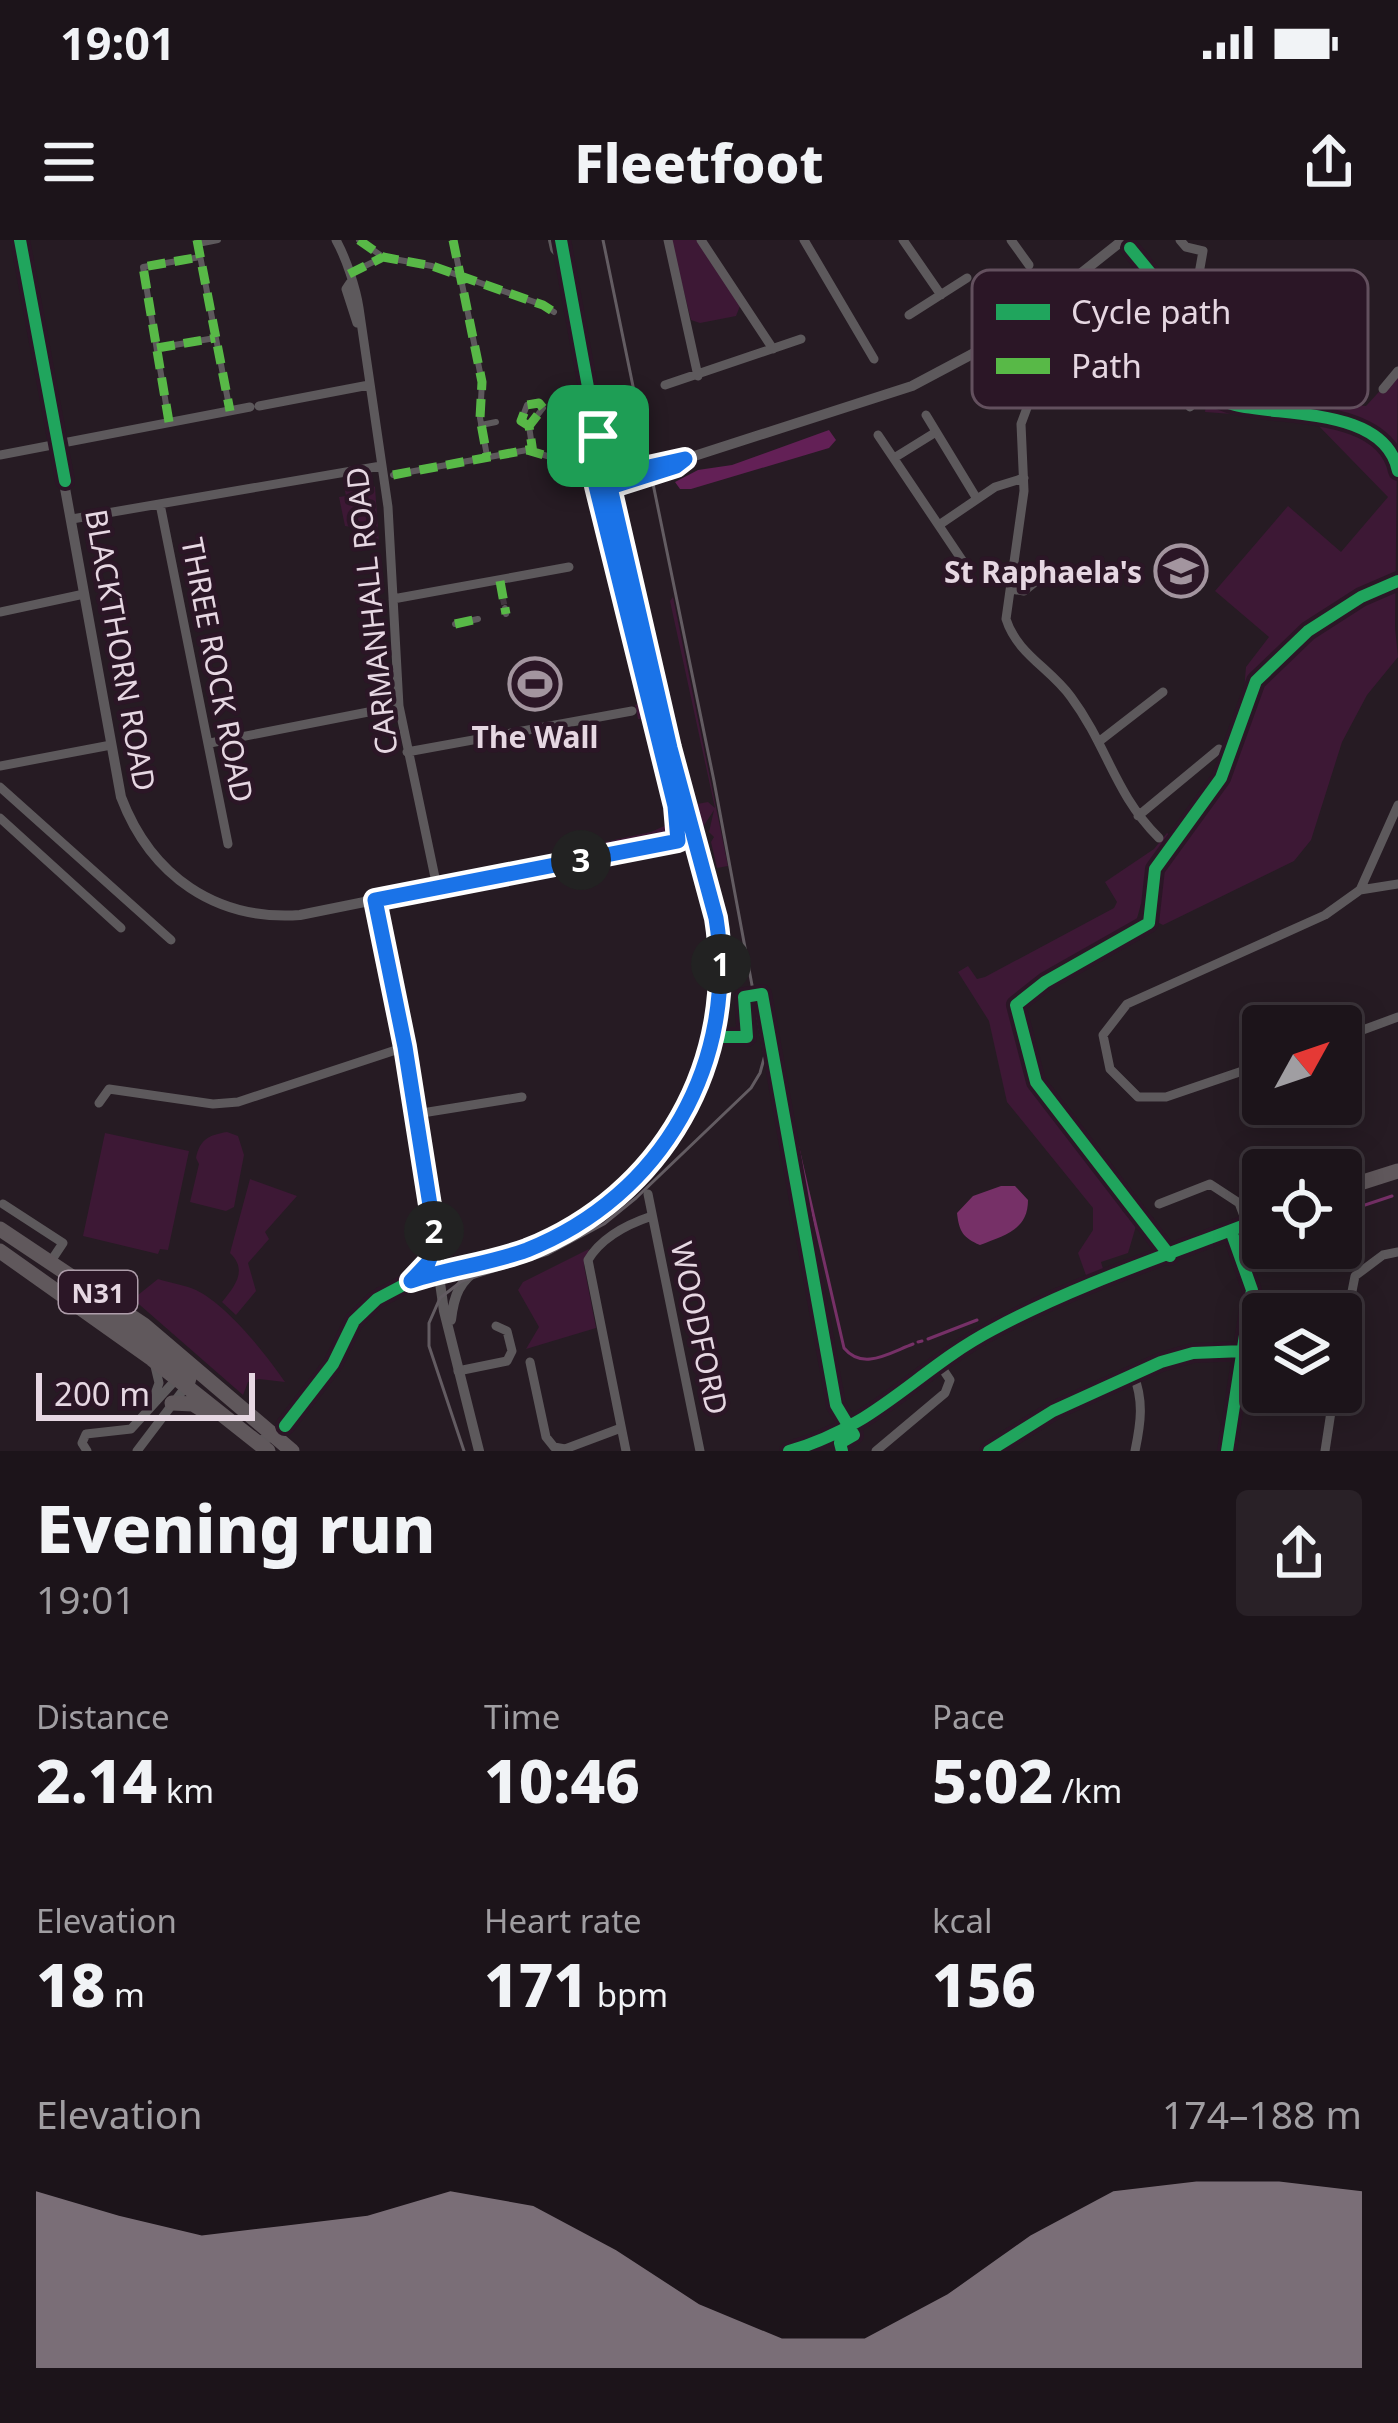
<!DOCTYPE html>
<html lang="en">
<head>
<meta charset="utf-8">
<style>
	:root { --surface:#1c141a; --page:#292127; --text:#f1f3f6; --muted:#a09ea2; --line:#3a3339; --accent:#a3959f }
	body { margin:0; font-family:"Noto Sans",sans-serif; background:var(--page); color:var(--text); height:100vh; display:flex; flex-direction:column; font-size:45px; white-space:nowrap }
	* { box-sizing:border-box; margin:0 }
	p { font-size:39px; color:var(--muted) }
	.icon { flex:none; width:66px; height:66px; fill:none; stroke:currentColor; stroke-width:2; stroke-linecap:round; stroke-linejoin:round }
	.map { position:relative; height:1211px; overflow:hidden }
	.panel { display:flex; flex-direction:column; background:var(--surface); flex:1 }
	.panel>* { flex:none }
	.needle { width:78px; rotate:50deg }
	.tools { position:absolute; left:1242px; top:765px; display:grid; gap:24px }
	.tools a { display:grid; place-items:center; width:120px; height:120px; border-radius:12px; background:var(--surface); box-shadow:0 6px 30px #0003,0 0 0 3px var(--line); font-size:60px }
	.scale { position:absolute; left:36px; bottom:30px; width:219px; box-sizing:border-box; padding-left:12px; border:6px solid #e6d7e2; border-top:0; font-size:33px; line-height:42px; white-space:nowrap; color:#e6d7e2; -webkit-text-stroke:9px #2b1626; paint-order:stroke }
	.pin { position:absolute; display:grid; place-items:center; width:102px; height:102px; color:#fff; margin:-51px; border-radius:24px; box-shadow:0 6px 18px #0006 }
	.km { position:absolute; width:60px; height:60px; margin:-30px; border-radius:50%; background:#222; color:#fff; font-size:33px; line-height:60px; text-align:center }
	.round { display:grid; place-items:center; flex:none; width:126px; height:126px; border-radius:12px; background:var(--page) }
	.head { display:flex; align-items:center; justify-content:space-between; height:204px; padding:0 36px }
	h1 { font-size:66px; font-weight:800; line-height:90px }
	.stats { display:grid; grid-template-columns:repeat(3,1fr); gap:18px; height:204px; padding:12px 36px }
	.stats div { display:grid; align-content:center }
	.stats b { font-size:60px; font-weight:800 }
	.stats small { font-size:33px; font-weight:400 }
	.stats p { font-size:33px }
	.chart { height:336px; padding:24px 36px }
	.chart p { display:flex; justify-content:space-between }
	.chart svg { width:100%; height:216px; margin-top:12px; fill:var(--accent); opacity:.7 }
	.status { display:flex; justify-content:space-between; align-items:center; height:84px; padding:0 60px; background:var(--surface); direction:ltr }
	.status svg { height:33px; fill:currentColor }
	header { display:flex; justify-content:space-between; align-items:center; height:156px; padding:0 36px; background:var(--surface); font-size:54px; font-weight:800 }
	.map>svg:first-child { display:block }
	.green { fill:#3d1835 }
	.forest { fill:#632056 }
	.water { fill:#763067 }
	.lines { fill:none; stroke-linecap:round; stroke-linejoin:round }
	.stream { stroke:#763067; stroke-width:3 }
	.pedestrian-tunnel { stroke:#433740; stroke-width:6; stroke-dasharray:6 3; stroke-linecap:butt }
	.pedestrian { stroke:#5d595c; stroke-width:6 }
	.minor { stroke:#5d595c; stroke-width:9 }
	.tertiary { stroke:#5d595c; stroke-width:10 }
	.trunk { stroke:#60585c; stroke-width:15 }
	.tram { stroke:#635c62; stroke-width:3 }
	.quiet { stroke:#58b947; stroke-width:9; stroke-dasharray:18 9; stroke-linecap:butt }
	.cycleway-casing { stroke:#2b1626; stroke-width:20 }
	.cycleway { stroke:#20a55d; stroke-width:12 }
	.route-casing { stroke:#fff; stroke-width:24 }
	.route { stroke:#1a73e8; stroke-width:15 }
	.labels { text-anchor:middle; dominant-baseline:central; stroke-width:9; stroke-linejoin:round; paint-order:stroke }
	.shield { fill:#2b1626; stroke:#ae9daa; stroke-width:3 }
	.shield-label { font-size:27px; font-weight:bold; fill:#e6d7e2 }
	.poi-label { font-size:30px; font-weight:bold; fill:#e6d7e2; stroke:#2b1626; text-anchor:end }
	.street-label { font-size:30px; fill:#e6d7e2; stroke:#2b1626 }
	.key { fill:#2b1626; stroke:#63505e; stroke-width:3 }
	.key-label { font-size:33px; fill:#e6d7e2 }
</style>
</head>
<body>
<div class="status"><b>19:01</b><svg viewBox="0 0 49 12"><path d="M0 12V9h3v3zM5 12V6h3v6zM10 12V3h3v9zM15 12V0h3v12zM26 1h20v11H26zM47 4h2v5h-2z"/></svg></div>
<header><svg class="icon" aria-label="menu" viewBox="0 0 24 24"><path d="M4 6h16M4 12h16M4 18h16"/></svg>Fleetfoot<svg class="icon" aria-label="share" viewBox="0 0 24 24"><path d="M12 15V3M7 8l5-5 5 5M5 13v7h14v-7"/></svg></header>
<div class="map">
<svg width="1398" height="1211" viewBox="0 0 1398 1211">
	<rect width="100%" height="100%" fill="#261b23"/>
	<path class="green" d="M671,0H697L740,66L736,76L700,83L691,80Z
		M1398,131L1395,388L1398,417L1367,455L1342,502L1311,600L1294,621L1163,685L1151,679L1141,664L1136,682L1022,749L1012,759L1030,843L1125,965L1122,970L1136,986L1128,1013L1101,1022L1104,1032L1087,1038L1078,1013L1093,990V968L1007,862L989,781L958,732L968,726L977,739L985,737L1114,668L1117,662L1105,642L1154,609L1167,593L1173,597L1221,533L1244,451L1246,427L1269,397L1215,351L1288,266L1341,312L1388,257L1313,180L1205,172L1208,147L1366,166Z
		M364,239L375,247L379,303L356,308L352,287L345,286L339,257L346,256L343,241Z
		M622,331L683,578L674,593L603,610L600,603L651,592L671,583L642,479H638L635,465L644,462L610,338Z
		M673,357L728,626L717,628L711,602L714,597L709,592L714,570L703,587L709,607H705L691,553L697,564L708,562L715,568L670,361Z
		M227,892L238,896L244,915L234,967L226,971L190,962L199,924L196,918C200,899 209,895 227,892Z
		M105,893L189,911L168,1010L160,1009L158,1014L83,996Z
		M250,939L297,956L265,992L269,999L248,1023L256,1051L236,1075L222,1062C235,1046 248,1030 230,1013Z
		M589,1009L584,1026L596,1088L526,1109L539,1087L518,1050L523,1042Z
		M158,1039C171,1043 185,1045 196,1050C227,1065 266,1114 285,1142L259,1139L248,1142L243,1155L133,1059Z"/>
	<path class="forest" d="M1194,55L1218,83L1219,77C1237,81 1241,78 1258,94L1259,115L1269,117L1309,149L1327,155L1330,171L1234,160L1208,147C1203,129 1191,71 1194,55Z
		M829,190L836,200L829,208L691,249H680L675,242L698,230L732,225Z"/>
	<path class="water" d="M1001,946H1015L1028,960C1028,990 1005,995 980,1005C963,998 959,991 957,973L973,956Z"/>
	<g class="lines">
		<path class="stream" d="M792,882L844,1108C863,1131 889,1113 913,1104
			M1341,973L1392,956
			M928,1099L977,1080
			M918,1102L922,1101"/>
		<path class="pedestrian-tunnel" d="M501,350L505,368"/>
		<path class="pedestrian" d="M197,0L230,171
			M359,0L383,17L432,26L543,65L554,72
			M453,0L482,142L480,178L487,216
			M198,4L218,0
			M349,34L383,17
			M157,108L215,98
			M169,182L143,27L200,17
			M481,185L496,182
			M529,186L521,181L527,165L539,163L543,168L529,186L533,213
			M393,235L527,210L554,218
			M505,368L506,374
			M455,384L478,379"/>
		<path class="minor" d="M336,0C346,18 356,48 359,68L388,267L399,466L437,647
			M668,0L698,136
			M701,0L773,109
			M804,0L874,119
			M903,0L941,55
			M1011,0L1029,25
			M1123,0L1185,81L1193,118L1190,167
			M1180,0L1186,7L1203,11L1197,45
			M350,43L346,49L357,83
			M909,75L967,38
			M993,103L1031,157L1021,184L1024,251L1006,379C1017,414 1050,428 1071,457C1108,507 1114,553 1159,598
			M665,145L801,99
			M1383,149L1398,131
			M1031,157L1059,142L1111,138C1116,111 1098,94 1081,74
			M259,166L369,145
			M926,175L977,259
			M878,195L966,326
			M0,215L250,167
			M894,218L936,192
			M160,264L228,604
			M72,279L381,226
			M939,285L995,247L1024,238
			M1011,349L1024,351L1039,339
			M393,359L569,327
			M0,372L84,354
			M1101,500L1163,452
			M210,503L399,466
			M407,512L632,471
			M0,526L111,505
			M0,547L171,700
			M1138,576L1219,509
			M0,578L121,688
			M1360,650L1398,644
			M1341,798L1398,777
			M1263,824L1166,857H1138L1110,829L1103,795L1127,764L1325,675L1360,650L1398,565
			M99,863L109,849L213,864L238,862L405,807
			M416,874L522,857
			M648,954L700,1211
			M3,964L63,1003L51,1021
			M1159,964L1210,944L1239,963L1247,984
			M1251,1064L1322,1074
			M1341,1108L1355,1036L1383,1015L1398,1012
			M530,1122L546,1197L554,1207L565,1209L621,1188
			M458,1131L507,1121L512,1111L507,1091L496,1086
			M1133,1133C1144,1161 1141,1182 1135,1211
			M152,1162L159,1143L154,1122
			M87,1211L82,1203L86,1194L131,1189L180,1135
			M137,1211L187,1145
			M626,1211L588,1020C601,998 628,984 652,976
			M876,1211L945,1153L950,1140L940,1125
			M989,1211L1053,1171L1161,1122L1193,1113L1244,1111
			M1325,1211L1334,1152"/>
		<path class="tertiary" d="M20,0L121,557C151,636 216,681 300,675L696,595
			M553,0L555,9L563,17
			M597,196C591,209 596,228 607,236
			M607,236L685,219L912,146L993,103L1123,0
			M610,247L682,221
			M375,660L416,874L444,1071L479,1211
			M451,1080C454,1055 459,1041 481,1027
			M255,1201C305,1199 338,1091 375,1060C416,1028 475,1028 522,1012C661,962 739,821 715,678L624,310L607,236L608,217L604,201L597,196L561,0
			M1227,1211L1252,1050L1231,991"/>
		<path class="trunk" d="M1341,949L1398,931
			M0,989L144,1085L292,1211
			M0,1011L152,1119L268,1211
			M71,1045L184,1130L189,1138L187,1145
			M172,1163L193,1164L206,1172
			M789,1211C876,1187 918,1129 992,1090C1077,1044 1173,1013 1263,978"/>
		<path class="tram" d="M464,1211L429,1106V1083L440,1058L462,1041L548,1014L604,984L636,958L751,848L760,833L765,815L714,541L603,0"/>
		<path class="quiet" d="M197,0L230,171
			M359,0L383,17L432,26L543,65L554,72
			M453,0L482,142L480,178L487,216
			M349,34L383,17
			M157,108L215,98
			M169,182L143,27L200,17
			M529,186L521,181L527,165L539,163L543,168L529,186L533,213
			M393,235L527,210L554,218
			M500,341L506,374
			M455,384L478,379"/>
		<g class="cycleway-casing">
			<path id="cycleway" d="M20,0L65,241
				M561,0L597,196C613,209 608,239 612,259C632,343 649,428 671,511C707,644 752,742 684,877
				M1130,8C1169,56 1196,81 1191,147C1205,153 1220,161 1235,165C1284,177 1385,167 1398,231
				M391,657L678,601
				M713,797H747L744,757L762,754L836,1165L854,1195L840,1203L842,1211
				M1170,1016L1036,842L1016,765L1045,742L1149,683L1155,629L1221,538L1256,441L1308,391L1361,357L1398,341
				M285,1186L333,1124L354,1081L377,1059L411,1041L425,1026
				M789,1211C876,1187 918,1129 992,1090C1077,1044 1173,1013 1263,978
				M989,1211L1053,1171L1161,1122L1193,1113L1244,1111
				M1227,1211L1252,1050L1231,991"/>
		</g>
		<use href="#cycleway" class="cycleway"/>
	</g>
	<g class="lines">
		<g class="route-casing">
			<path id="route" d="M598,196C613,208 606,226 609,243L670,508L716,678C739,821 663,956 527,1010C489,1024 449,1028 411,1041L428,1023L436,1003L405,807L375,660L678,601L675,566L596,246L602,232L608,236L685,219L676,226L610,247C606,230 588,216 598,196"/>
		</g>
		<use href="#route" class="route"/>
	</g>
	<defs>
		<g id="school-ring" transform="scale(2.7)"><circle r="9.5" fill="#2b1626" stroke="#a3959f" stroke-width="1.5"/><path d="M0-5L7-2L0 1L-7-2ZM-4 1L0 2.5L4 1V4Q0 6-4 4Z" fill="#a3959f"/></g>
		<g id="stadium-ring" transform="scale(2.7)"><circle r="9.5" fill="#2b1626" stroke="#a3959f" stroke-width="1.5"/><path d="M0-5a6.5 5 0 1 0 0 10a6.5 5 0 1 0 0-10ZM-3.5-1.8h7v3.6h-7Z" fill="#a3959f"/></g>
	</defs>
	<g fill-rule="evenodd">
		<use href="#school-ring" x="1181" y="331"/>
		<use href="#stadium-ring" x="535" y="444"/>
	</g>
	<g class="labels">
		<rect class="shield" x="59" y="1031" width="78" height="42" rx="9"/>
		<g class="shield-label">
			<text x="98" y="1052">N31</text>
		</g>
		<g class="poi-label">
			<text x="1142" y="331">St Raphaela's</text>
			<text x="535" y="496" text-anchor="middle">The Wall</text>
		</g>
		<g class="street-label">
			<text transform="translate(371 371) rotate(-96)">CARMANHALL ROAD</text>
			<text transform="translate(121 410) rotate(80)">BLACKTHORN ROAD</text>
			<text transform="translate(218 430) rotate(79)">THREE ROCK ROAD</text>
			<text transform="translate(700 1088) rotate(78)">WOODFORD</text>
		</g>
	</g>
	<rect x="972" y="30" width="396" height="138" rx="18" class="key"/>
	<rect x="996" y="64" width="54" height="16" fill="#20a55d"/>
	<rect x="996" y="118" width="54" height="16" fill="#58b947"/>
	<g class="key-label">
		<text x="1071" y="84">Cycle path</text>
		<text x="1071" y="138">Path</text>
	</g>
</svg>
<div class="tools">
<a><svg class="needle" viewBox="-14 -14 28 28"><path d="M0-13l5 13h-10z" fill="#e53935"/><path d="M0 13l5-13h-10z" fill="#a09ea2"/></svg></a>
<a><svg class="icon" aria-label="locate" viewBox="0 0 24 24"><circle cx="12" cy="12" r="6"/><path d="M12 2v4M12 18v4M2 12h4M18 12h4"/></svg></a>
<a><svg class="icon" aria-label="layers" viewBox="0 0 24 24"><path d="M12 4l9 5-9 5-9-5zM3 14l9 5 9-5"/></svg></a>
</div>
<div class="scale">200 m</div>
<div class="pin" style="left:598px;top:196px;background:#1e9e55"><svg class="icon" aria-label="arrive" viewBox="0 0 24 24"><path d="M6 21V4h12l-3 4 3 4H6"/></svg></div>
<b class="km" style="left:721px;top:724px">1</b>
<b class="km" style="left:434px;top:991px">2</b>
<b class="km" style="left:581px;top:620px">3</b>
</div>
<section class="panel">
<div class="head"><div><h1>Evening run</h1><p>19:01</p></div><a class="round"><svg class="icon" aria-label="share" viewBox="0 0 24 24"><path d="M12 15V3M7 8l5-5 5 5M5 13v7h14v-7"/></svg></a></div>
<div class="stats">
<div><p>Distance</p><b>2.14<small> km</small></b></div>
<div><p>Time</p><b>10:46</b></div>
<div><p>Pace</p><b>5:02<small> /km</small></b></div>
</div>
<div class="stats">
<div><p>Elevation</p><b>18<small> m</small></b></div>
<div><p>Heart rate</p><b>171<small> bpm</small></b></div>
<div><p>kcal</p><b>156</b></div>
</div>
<div class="chart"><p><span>Elevation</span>174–188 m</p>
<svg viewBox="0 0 160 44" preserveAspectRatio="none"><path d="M0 44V8L10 13L20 17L30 15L40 13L50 8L60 11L70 20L80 31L90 38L100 38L110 29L120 17L130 8L140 6L150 6L160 8V44z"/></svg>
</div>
</section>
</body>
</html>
